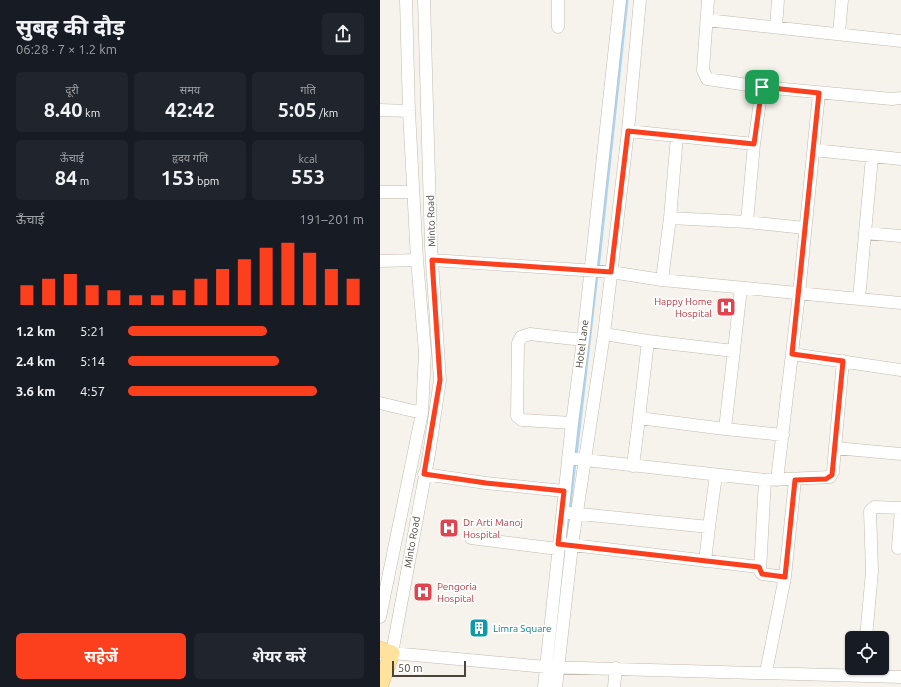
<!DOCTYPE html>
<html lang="hi">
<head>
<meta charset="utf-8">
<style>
	:root { --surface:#171b24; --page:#20242c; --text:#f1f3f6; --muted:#9ea1a6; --accent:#fc3f1d }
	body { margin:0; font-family:Ubuntu,"Noto Sans Devanagari",sans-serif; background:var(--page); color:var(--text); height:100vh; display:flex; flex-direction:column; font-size:15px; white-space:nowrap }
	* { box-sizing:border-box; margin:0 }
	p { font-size:13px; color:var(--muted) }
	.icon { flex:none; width:22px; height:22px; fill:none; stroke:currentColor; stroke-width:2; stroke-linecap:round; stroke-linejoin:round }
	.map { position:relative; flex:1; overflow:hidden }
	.details { display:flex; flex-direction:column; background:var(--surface); width:380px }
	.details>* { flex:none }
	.controls { position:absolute; left:465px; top:631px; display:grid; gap:8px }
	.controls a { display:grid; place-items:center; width:44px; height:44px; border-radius:6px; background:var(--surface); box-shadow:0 1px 3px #0004; font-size:20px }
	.scale { position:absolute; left:12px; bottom:10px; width:74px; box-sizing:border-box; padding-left:4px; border:2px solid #4b4439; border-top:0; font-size:11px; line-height:14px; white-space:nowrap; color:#4b4439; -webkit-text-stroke:3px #fff; paint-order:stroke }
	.pin { position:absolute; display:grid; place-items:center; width:34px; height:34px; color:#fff; margin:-17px; border-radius:8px; box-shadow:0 2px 6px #0006 }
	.round { display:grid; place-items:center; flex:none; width:42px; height:42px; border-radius:6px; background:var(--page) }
	.head { display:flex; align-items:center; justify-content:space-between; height:68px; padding:0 16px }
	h1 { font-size:22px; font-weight:700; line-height:30px }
	.stats { display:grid; grid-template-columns:repeat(3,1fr); gap:6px; height:68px; padding:4px 16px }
	.stats div { display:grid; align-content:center; border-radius:6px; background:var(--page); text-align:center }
	.stats b { font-size:20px; font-weight:700 }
	.stats small { font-size:11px; font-weight:400 }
	.stats p { font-size:11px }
	.chart { height:112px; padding:8px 16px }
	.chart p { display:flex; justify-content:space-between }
	.chart svg { width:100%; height:72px; margin-top:4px; stroke:var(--accent); stroke-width:6 }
	.cta { display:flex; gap:8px; margin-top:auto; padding:8px 16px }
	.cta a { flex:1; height:46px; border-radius:6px; background:var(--accent); color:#fff; font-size:16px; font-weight:700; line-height:46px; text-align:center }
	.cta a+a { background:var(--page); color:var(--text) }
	ul { padding:0 16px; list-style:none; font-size:13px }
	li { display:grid; grid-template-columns:64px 48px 1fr; align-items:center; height:30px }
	li i { height:10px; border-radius:5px; background:var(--accent) }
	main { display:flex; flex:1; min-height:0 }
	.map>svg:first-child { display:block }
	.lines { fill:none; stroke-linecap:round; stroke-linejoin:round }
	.stream { stroke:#a9d4f2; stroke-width:3 }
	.minor-casing { stroke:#c2bbae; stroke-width:13 }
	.major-casing { stroke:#e6c16a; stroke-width:16 }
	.minor { stroke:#fff; stroke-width:12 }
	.major { stroke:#ffe39c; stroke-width:15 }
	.route-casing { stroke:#fff; stroke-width:8 }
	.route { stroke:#fc3f1d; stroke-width:5 }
	.labels { text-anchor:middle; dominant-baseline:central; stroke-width:3.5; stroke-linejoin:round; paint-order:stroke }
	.street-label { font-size:10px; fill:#4b4439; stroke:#fff }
	.health-label { font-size:10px; fill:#be3a42; stroke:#fff; text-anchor:start }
	.culture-label { font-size:10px; fill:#0d838f; stroke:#fff; text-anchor:start }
</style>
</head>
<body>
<main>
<section class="details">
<div class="head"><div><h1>सुबह की दौड़</h1><p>06:28 · 7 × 1.2 km</p></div><a class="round"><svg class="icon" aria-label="share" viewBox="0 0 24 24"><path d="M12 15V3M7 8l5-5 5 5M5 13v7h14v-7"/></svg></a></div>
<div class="stats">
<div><p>दूरी</p><b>8.40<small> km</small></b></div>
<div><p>समय</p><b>42:42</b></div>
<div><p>गति</p><b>5:05<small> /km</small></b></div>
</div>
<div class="stats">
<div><p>ऊँचाई</p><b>84<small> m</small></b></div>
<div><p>हृदय गति</p><b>153<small> bpm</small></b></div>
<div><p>kcal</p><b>553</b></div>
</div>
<div class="chart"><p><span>ऊँचाई</span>191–201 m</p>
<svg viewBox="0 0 160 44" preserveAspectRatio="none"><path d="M5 44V32M15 44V28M25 44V25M35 44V32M45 44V35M55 44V38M65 44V38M75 44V35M85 44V28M95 44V22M105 44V16M115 44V9M125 44V6M135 44V12M145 44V22M155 44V28"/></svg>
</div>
<ul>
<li><b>1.2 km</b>5:21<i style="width:59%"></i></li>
<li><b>2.4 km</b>5:14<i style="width:64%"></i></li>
<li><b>3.6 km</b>4:57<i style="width:80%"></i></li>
</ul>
<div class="cta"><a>सहेजें</a><a>शेयर करें</a></div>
</section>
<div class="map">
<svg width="521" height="687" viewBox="0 0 521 687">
	<rect width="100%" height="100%" fill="#f6f3ec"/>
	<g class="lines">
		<path class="stream" d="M218,269L247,0
			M196,455L217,274
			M186,541L195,461
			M182,573L185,546"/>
		<g class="minor-casing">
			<path id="minor" d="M44,0L51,247L60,380L49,454L12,653L166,667L521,677
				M328,0L323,70L327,79L382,87L512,99L521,98
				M327,20L521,41
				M178,27V0
				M396,27L398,0
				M459,33L462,0
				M0,110L29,111
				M248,131L374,144
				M434,150L521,159
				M0,192H33
				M290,218L297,136
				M367,222L374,144L382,87
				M485,233L492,157
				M52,260L231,272L282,280L521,303
				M0,261L37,260
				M282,280L290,218L367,222L425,228
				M361,288L345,429L403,435
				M479,299L485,233L521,236
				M224,334L268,341
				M412,354L521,370
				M463,361L455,448L521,454
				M0,403L42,413
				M259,418L268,341L354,351
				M192,423L142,420L137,416L138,343L141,337L150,334L203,340
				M188,458L385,480L450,477L453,472L455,448
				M253,466L259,418L345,429
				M44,474L106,483L184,491
				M385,480L380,571L382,574L405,577
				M397,480L419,294L439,93
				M190,513L329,527L336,475
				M91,538L178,549
				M184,544L379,567
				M518,548L521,508
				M325,561L329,527
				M0,617L42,413L45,352L37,260L29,111L26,0
				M486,638L492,571L490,511L494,507L521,508
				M386,672L405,577L415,480
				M164,687L192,423L203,340L240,0
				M176,687L192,545L224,334L248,131L260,0
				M234,687L236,668"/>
		</g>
		<g class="major-casing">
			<path id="major" d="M0,649L12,653L0,687"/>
		</g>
		<use href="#minor" class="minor"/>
		<use href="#major" class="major"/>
	</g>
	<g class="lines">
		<g class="route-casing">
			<path id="route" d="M382,87L439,93L412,354L463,361L452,475L446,479L415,480L405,577L382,574L379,567L178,544L184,491L106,483L44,474L60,380L52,260L231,272L248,131L374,144Z"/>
		</g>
		<use href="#route" class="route"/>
	</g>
	<defs>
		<g id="hospital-square" transform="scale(1)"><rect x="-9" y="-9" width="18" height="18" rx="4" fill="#e0444e" stroke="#fff"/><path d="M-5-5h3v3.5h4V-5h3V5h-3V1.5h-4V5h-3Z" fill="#fff"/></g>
		<g id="building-square" transform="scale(1)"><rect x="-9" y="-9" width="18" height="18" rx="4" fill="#0f9aa8" stroke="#fff"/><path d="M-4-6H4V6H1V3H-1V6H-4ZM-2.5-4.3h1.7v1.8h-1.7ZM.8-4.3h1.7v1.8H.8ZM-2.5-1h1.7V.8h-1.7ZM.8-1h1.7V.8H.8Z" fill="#fff"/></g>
	</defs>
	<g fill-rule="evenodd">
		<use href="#hospital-square" x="346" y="307"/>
		<use href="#hospital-square" x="69" y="528"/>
		<use href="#hospital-square" x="43" y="592"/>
		<use href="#building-square" x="99" y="628"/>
	</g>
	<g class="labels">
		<g class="street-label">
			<text transform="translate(51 221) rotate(-92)">Minto Road</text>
			<text transform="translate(202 344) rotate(-83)">Hotel Lane</text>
			<text transform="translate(32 542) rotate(-80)">Minto Road</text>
		</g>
		<g class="health-label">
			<text x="332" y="301" text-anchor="end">Happy Home<tspan x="332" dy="12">Hospital</tspan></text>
			<text x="83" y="522">Dr Arti Manoj<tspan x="83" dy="12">Hospital</tspan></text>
			<text x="57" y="586">Pengoria<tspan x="57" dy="12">Hospital</tspan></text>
		</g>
		<g class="culture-label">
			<text x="113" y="628">Limra Square</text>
		</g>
	</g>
</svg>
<div class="controls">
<a><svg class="icon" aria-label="locate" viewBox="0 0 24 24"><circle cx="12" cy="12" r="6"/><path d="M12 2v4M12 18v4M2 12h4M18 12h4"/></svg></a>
</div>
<div class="scale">50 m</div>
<div class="pin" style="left:382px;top:87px;background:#1e9e55"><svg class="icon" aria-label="arrive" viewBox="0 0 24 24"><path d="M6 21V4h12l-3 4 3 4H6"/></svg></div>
</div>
</main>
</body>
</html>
